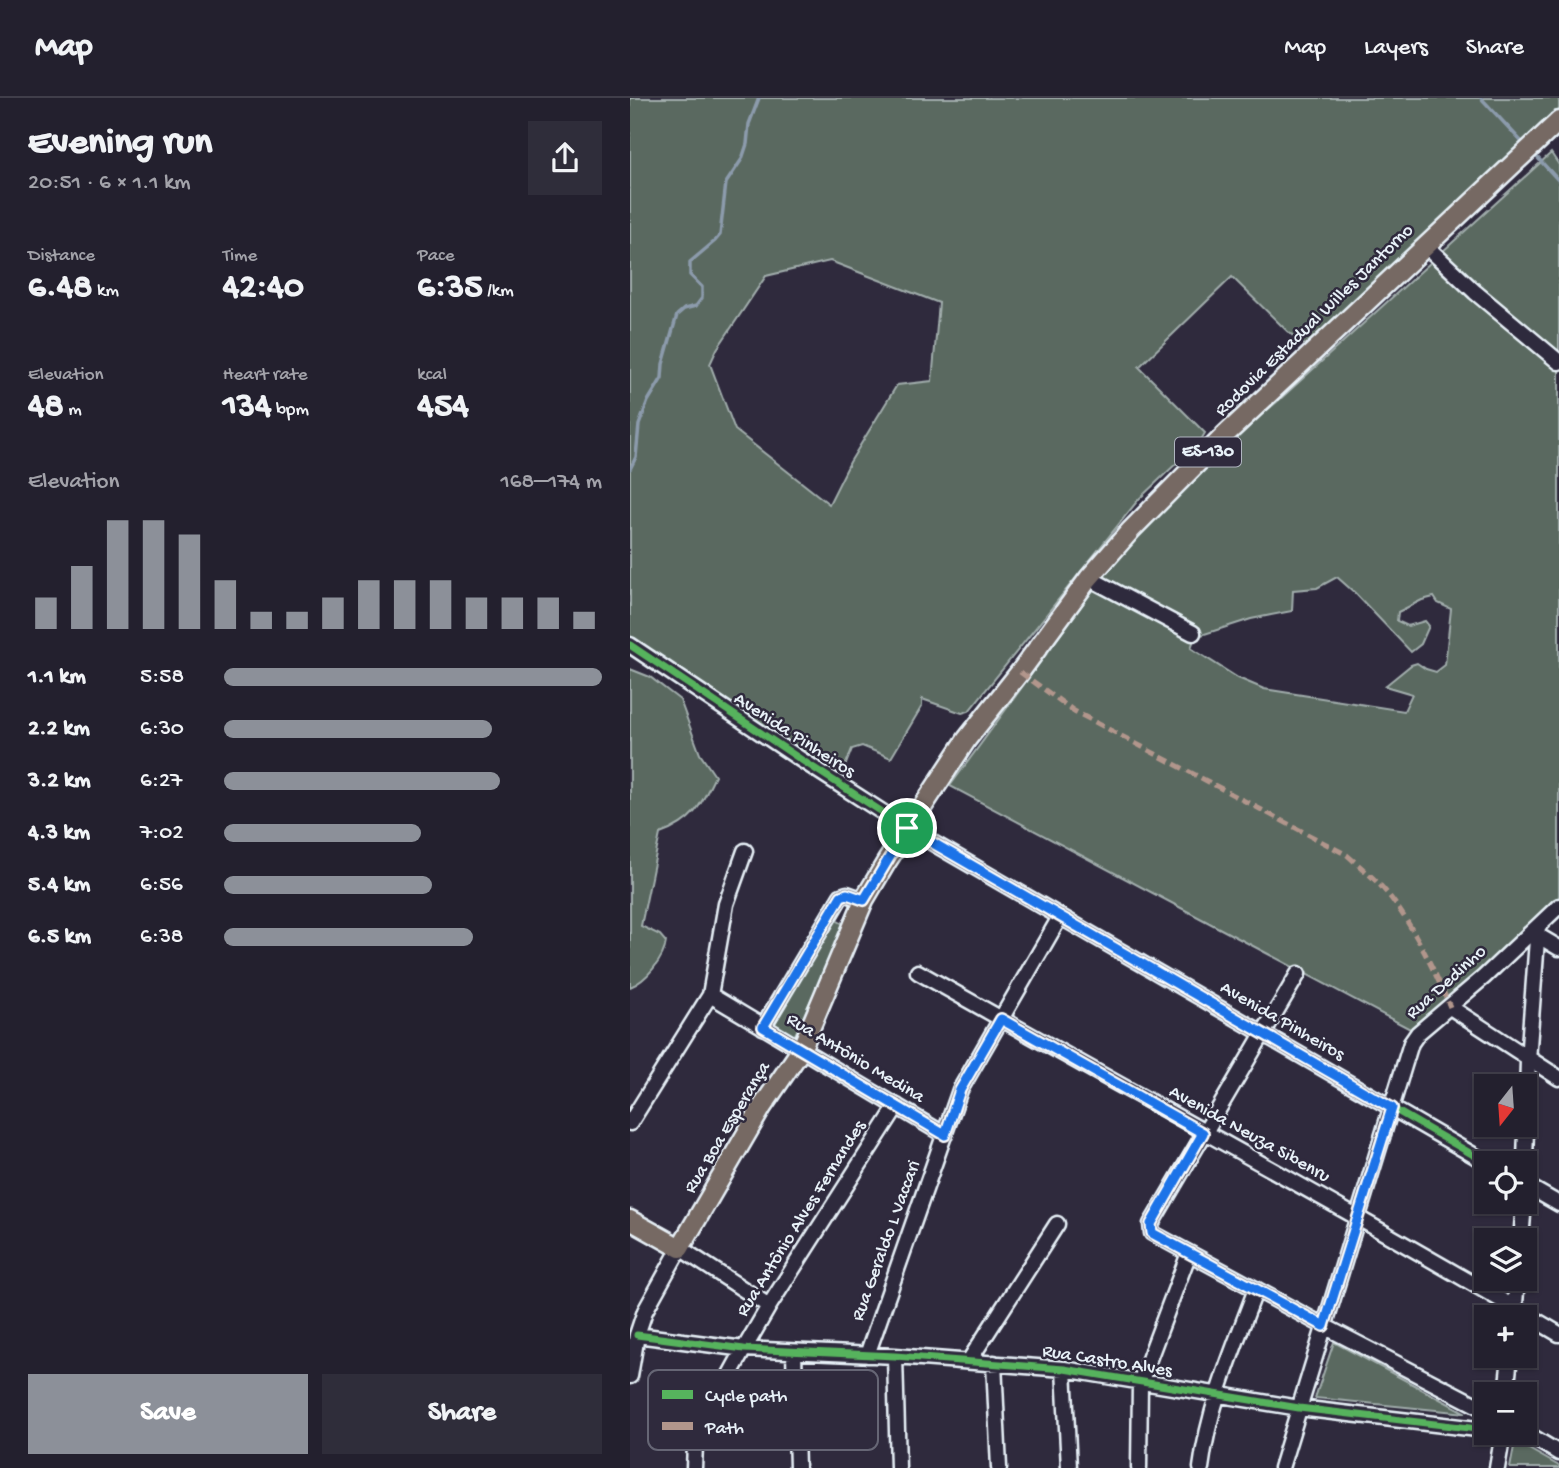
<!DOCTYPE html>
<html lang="en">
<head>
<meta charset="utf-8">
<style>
	:root { --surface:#23202e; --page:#2f2d3a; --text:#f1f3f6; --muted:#a3a3aa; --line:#403e4a; --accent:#8c9099 }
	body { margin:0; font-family:"Gochi Hand",sans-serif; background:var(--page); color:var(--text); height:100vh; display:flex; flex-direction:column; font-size:26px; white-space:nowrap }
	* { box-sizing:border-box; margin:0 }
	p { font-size:23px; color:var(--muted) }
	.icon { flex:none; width:38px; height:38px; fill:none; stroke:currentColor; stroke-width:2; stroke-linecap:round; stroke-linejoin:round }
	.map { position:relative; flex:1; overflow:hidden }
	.details { display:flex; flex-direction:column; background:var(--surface); width:630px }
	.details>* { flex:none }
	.needle { width:46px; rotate:197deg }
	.controls { position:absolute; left:844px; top:976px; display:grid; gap:14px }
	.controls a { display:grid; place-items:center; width:63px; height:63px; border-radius:0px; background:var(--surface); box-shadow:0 2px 5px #0004,0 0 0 2px var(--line); font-size:35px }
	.pin { position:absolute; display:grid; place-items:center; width:60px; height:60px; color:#fff; margin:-30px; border:4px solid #fff; border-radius:50%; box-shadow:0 2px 7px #0007 }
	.round { display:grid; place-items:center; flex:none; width:74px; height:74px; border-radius:0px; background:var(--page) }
	.overview { display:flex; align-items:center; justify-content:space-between; height:119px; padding:0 28px }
	h1 { font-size:38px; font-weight:800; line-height:52px }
	.stats { display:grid; grid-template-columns:repeat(3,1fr); gap:10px; height:119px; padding:7px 28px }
	.stats div { display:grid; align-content:center }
	.stats b { font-size:35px; font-weight:800 }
	.stats small { font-size:19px; font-weight:400 }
	.stats p { font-size:19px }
	.chart { height:196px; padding:14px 28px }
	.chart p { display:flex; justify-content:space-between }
	.chart svg { width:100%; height:126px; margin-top:7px; stroke:var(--accent); stroke-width:6 }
	.button { display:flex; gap:14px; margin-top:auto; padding:14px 28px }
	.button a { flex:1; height:80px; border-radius:0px; background:var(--accent); color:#fff; font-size:28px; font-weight:800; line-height:80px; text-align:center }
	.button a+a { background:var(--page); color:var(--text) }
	ul { padding:0 28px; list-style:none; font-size:23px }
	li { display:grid; grid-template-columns:112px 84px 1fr; align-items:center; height:52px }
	li i { height:18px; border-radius:9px; background:var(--accent) }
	header { display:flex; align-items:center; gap:42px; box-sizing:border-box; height:98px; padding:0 35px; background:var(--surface); border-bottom:2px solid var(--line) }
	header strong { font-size:33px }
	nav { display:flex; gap:38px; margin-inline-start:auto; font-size:24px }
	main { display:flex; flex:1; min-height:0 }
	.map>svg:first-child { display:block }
	.green { fill:#5a6960; stroke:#a1adac; stroke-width:2; fill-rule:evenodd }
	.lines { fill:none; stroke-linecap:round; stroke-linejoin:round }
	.stream { stroke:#8c9bac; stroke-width:3.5 }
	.minor-casing { stroke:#e8f1f8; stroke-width:19 }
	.major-casing { stroke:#e8f1f8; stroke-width:23 }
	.minor { stroke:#2f2a3d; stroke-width:14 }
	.major { stroke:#766964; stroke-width:18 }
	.quiet { stroke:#b2968c; stroke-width:5; stroke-dasharray:10 5; stroke-linecap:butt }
	.cycleway-casing { stroke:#2f2a3d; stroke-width:11 }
	.cycleway { stroke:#56b35d; stroke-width:7 }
	.route-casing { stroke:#fff; stroke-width:14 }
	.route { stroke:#1a73e8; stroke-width:9 }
	.labels { text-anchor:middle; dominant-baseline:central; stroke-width:5; stroke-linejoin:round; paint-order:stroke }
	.shield { fill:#2f2a3d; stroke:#b0b5c0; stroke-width:2 }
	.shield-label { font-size:18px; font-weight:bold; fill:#e8f1f8 }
	.street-label { font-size:19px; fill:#e8f1f8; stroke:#2f2a3d }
	.key { fill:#2f2a3d; stroke:#666675; stroke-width:2 }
	.key-label { font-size:19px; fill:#e8f1f8 }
</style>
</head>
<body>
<header>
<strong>Map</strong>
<nav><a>Map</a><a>Layers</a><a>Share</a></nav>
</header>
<main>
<section class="details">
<div class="overview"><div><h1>Evening run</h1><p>20:51 · 6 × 1.1 km</p></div><a class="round"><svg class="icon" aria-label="share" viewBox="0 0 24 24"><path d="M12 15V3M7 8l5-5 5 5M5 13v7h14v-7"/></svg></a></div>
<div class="stats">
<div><p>Distance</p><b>6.48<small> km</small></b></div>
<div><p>Time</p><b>42:40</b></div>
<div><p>Pace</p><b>6:35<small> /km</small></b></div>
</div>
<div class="stats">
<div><p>Elevation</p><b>48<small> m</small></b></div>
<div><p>Heart rate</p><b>134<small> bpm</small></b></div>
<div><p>kcal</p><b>454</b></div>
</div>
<div class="chart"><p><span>Elevation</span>168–174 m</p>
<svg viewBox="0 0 160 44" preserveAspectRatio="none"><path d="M5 44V33M15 44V22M25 44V6M35 44V6M45 44V11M55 44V27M65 44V38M75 44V38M85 44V33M95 44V27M105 44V27M115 44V27M125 44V33M135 44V33M145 44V33M155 44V38"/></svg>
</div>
<ul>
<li><b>1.1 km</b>5:58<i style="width:100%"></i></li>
<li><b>2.2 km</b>6:30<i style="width:71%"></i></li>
<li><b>3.2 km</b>6:27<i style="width:73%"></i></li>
<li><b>4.3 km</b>7:02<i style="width:52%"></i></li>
<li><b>5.4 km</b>6:56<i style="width:55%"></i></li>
<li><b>6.5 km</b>6:38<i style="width:66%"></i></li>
</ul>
<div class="button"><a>Save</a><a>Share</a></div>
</section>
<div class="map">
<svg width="929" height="1370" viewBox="0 0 929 1370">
	<rect width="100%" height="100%" fill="#2f2a3d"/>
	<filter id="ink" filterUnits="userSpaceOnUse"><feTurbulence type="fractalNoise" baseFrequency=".0143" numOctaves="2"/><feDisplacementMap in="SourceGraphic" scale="14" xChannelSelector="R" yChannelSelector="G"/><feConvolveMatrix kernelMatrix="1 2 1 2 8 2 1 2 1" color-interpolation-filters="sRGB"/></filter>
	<g filter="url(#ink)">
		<path class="green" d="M0,0H929V17L676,248L657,233L602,179L509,269L575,335L571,342L509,401L339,613L332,615L292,601V608L261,660L232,648L222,651L210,681L0,548ZM200,163L309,205L302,283L267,287L220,364L199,406L105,332L80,266L87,251L136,178Z
			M921,55L929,67V804L784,933L320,688L465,489V481L552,383L648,303ZM707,479L725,495L781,554L791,546L799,528L795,523L778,528L767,523L768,514L792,502L804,499L808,505L821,511L815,567L806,574L796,571L787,565L781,567L755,588L782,596L774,613L634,591L608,580L561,550L565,539L621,521L662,513L663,492L687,490Z
			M0,571L20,579L50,602L70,656L85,678C71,708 63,724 30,736L11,828L30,837L36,844C34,861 16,883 0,889Z
			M206,822L215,827L164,939L143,926Z
			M704,1244L836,1315L685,1300Z
			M885,1343L929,1368V1370H880Z"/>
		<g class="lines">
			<path class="stream" d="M851,0L891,43
				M906,58L929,83
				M0,371L6,359L9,327L18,303L32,280L33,266L47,217L54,211L66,208L72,200V189L60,177V164L85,143L90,137L96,85L112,61L117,46L119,26L129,0"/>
			<g class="minor-casing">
				<path id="minor" d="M795,147L845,194L929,264
					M459,480L563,535
					M0,547L170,661L277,730L859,1066
					M907,837L929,850
					M288,874C502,995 718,1111 929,1236
					M668,876L521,1126L522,1135L694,1228L856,1312
					M80,897L315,1037
					M820,909L929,980
					M133,929L211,798L217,796L234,802
					M0,1025L80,897L96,806L115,753
					M894,1086L929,1106
					M894,1098L898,962L908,828
					M891,1143L894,1104
					M884,1218L887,1181
					M7,1237L114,1251L265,1258L434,1271L669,1310L856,1332
					M164,1254L167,1370
					M237,1257L330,992L430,819
					M265,1258L268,1370
					M339,1263L427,1126
					M364,1265L369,1370
					M434,1271L439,1370
					M0,1278L7,1237L15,1213L50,1150L139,1208
					M876,1297L880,1258
					M894,1334L929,1355
					M64,1370L65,1347L70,1331L114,1251L139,1208L267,1008
					M509,1370L510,1285L559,1155
					M571,1370C579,1307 604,1250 626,1191
					M651,1370L781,945L788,935L854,879L929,808
					M867,1370L873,1335"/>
			</g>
			<g class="major-casing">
				<path id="major" d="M0,1122L50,1150L132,1009L171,952L234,802L257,763L337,641L390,574L459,480L501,432L594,338L929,23"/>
			</g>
			<use href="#minor" class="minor"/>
			<use href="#major" class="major"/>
			<path class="quiet" d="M390,574L444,613L717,757C727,766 737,774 746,783C776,812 804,871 820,909"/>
			<g class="cycleway-casing">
				<path id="cycleway" d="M0,547L170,661L277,730L859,1066
					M7,1237L114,1251L265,1258L434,1271L669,1310L856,1332"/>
			</g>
			<use href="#cycleway" class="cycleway"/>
		</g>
	</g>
	<g class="lines" filter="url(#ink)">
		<g class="route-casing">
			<path id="route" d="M277,730L762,1010L694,1228L522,1135L521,1126L573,1035L371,921L330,992L315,1037L133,929L211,798L217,796L234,802Z"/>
		</g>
		<use href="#route" class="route"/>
	</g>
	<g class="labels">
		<rect class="shield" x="545" y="339.5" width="66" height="29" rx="5"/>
		<g class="shield-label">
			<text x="578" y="354">ES-130</text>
		</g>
		<g class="street-label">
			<text transform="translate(685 223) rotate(-44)">Rodovia Estadual Willes Jantorno</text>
			<text transform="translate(164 638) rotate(33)">Avenida Pinheiros</text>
			<text transform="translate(817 885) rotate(-42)">Rua Dedinho</text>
			<text transform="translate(652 924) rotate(30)">Avenida Pinheiros</text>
			<text transform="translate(225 961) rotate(31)">Rua Antônio Medina</text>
			<text transform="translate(98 1030) rotate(-59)">Rua Boa Esperança</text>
			<text transform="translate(619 1037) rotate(29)">Avenida Neuza Sibenru</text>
			<text transform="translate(172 1121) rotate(-58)">Rua Antônio Alves Fernandes</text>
			<text transform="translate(257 1143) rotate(-70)">Rua Geraldo L Vaccari</text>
			<text transform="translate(477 1264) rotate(9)">Rua Castro Alves</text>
		</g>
	</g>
	<rect x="18" y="1272" width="230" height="80" rx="10" class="key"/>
	<rect x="32" y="1292" width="31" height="9" fill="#56b35d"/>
	<rect x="32" y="1324" width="31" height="8" fill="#b2968c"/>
	<g class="key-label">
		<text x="75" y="1303">Cycle path</text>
		<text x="75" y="1335">Path</text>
	</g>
</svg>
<div class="controls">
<a><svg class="needle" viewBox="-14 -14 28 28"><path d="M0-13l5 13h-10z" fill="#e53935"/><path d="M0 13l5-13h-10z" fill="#a3a3aa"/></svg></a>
<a><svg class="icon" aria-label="locate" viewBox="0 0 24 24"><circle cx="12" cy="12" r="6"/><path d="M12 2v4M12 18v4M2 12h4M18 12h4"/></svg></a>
<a><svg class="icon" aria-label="layers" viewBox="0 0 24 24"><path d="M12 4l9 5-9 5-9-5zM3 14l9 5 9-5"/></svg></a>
<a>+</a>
<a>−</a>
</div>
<div class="pin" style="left:277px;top:730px;background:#1e9e55"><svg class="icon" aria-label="arrive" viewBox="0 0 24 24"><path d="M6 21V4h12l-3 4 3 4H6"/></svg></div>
</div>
</main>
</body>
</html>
